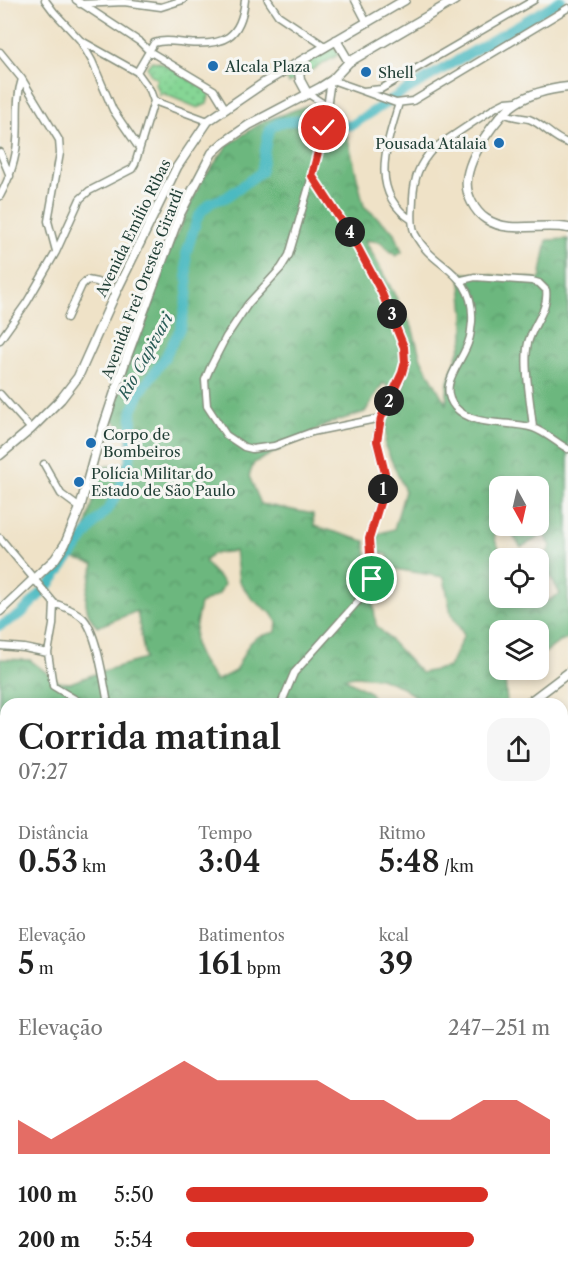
<!DOCTYPE html>
<html lang="pt">
<head>
<meta charset="utf-8">
<style>
	:root { --surface:#fff; --page:#f6f6f6; --text:#222; --muted:#767676; --accent:#d93025 }
	body { margin:0; font-family:"Libre Caslon Text",serif; background:var(--page); color:var(--text); height:100vh; display:flex; flex-direction:column; font-size:22px; white-space:nowrap }
	* { box-sizing:border-box; margin:0 }
	p { font-size:20px; color:var(--muted) }
	.icon { flex:none; width:33px; height:33px; fill:none; stroke:currentColor; stroke-width:2; stroke-linecap:round; stroke-linejoin:round }
	.map { position:relative; flex:1; overflow:hidden }
	.sheet { position:absolute; left:0px; top:698px; width:568px; height:578px; display:flex; flex-direction:column; background:var(--surface); border-radius:18px 18px 0 0; box-shadow:0 3px 9px #0003 }
	.sheet>* { flex:none }
	.needle { width:39px; rotate:172deg }
	.controls { position:absolute; left:489px; top:476px; display:grid; gap:12px }
	.controls a { display:grid; place-items:center; width:60px; height:60px; border-radius:12px; background:var(--surface); box-shadow:0 3px 9px #0003; font-size:30px }
	.pin { position:absolute; display:grid; place-items:center; width:51px; height:51px; color:#fff; margin:-26px; border:3px solid #fff; border-radius:50%; box-shadow:0 2px 6px #0007 }
	.km { position:absolute; width:30px; height:30px; margin:-15px; border-radius:50%; background:#222; color:#fff; font-size:16px; line-height:30px; text-align:center }
	.round { display:grid; place-items:center; flex:none; width:63px; height:63px; border-radius:18px; background:var(--page) }
	.overview { display:flex; align-items:center; justify-content:space-between; height:102px; padding:0 18px }
	h1 { font-size:33px; font-weight:600; line-height:45px }
	.figures { display:grid; grid-template-columns:repeat(3,1fr); gap:9px; height:102px; padding:6px 18px }
	.figures div { display:grid; align-content:center }
	.figures b { font-size:30px; font-weight:600 }
	.figures small { font-size:16px; font-weight:400 }
	.figures p { font-size:16px }
	.chart { height:168px; padding:12px 18px }
	.chart p { display:flex; justify-content:space-between }
	.chart svg { width:100%; height:108px; margin-top:6px; fill:var(--accent); opacity:.7 }
	ul { padding:0 18px; list-style:none; font-size:20px }
	li { display:grid; grid-template-columns:96px 72px 1fr; align-items:center; height:45px }
	li i { height:15px; border-radius:8px; background:var(--accent) }
	.map>svg:first-child { display:block }
	.forest { fill:url(#forest-crowns); stroke:#467a59; stroke-width:1.5; fill-rule:evenodd }
	.park { fill:url(#park-dots); stroke:#528a64; stroke-width:1.5 }
	.lines { fill:none; stroke-linecap:round; stroke-linejoin:round }
	.river { stroke:#4bbac1; stroke-width:10 }
	.street-casing { stroke:#87907e; stroke-width:9 }
	.secondary-casing { stroke:#87907e; stroke-width:11 }
	.street { stroke:#fff; stroke-width:6 }
	.secondary { stroke:#fff; stroke-width:8 }
	.route-casing { stroke:#fff; stroke-width:12 }
	.route { stroke:#d93025; stroke-width:8 }
	.poi-dot { fill:#1f6fb2; stroke:#f6f6f2; stroke-width:2 }
	.labels { text-anchor:middle; dominant-baseline:central; stroke-width:6; stroke-linejoin:round; paint-order:stroke }
	.poi-label { font-size:15px; fill:#1f3d34; stroke:#f6f6f2; text-anchor:start }
	.street-label { font-size:15px; fill:#1f3d34; stroke:#f6f6f2 }
	.water-label { font-size:16px; font-style:italic; fill:#2a5c57; stroke:#f6f6f2 }
</style>
</head>
<body>
<div class="map">
<svg width="568" height="1274" viewBox="0 0 568 1274">
	<defs>
		<pattern id="forest-crowns" width="20" height="18" patternUnits="userSpaceOnUse" patternTransform="scale(1.5)"><rect width="20" height="18" fill="#6cb77e"/><path d="M2 6a3 3 0 1 1 6 0M12 15a3 3 0 1 1 6 0" fill="none" stroke="#589668"/></pattern>
		<pattern id="park-dots" width="8" height="8" patternUnits="userSpaceOnUse" patternTransform="scale(1.5)"><rect width="8" height="8" fill="#86d695"/><path d="M2 2h.1M6 6h.1" fill="none" stroke="#6daf7a" stroke-width="1.8" stroke-linecap="round"/></pattern>
	</defs>
	<rect width="100%" height="100%" fill="#f6f6f2"/>
	<filter id="ink" filterUnits="userSpaceOnUse"><feTurbulence type="fractalNoise" baseFrequency=".0167" numOctaves="2"/><feDisplacementMap in="SourceGraphic" scale="12" xChannelSelector="R" yChannelSelector="G"/><feConvolveMatrix kernelMatrix="1 2 1 2 8 2 1 2 1" color-interpolation-filters="sRGB"/></filter>
	<filter id="wash" filterUnits="userSpaceOnUse"><feTurbulence type="fractalNoise" baseFrequency=".008" numOctaves="4" result="noise"/><feDisplacementMap in="SourceGraphic" scale="24" xChannelSelector="R" yChannelSelector="G"/><feGaussianBlur stdDeviation="1.35" result="paint"/><feColorMatrix in="noise" values="0 0 0 0 0 0 0 0 0 0 0 0 0 0 0 0 0 1.4 0 .05"/><feComposite in="paint" operator="in"/></filter>
	<g filter="url(#wash)">
		<rect width="100%" height="100%" fill="#efe2c7"/>
		<path class="forest" d="M309,105L313,127L347,135L364,206L395,233L402,252L396,256L380,242L365,240L412,327L421,359L446,404L448,382L464,337V314L460,273L540,279L547,240L568,239V639L558,643L539,657L538,630H500V669H516L505,680L507,703H424L400,686L380,678L355,676L344,678L371,693L374,703L6,704V820L0,811V659L30,660L59,682L70,683L103,671L145,659L137,611L97,627C78,604 88,591 94,564L72,558L88,521L102,467L124,464L127,456V435L112,418L148,297L201,182L228,145L264,121ZM383,383L397,392L387,420L385,446L405,491L394,529L377,534L378,552L388,555L389,568L444,577L451,614L464,635L449,667L421,673L376,625L365,541L314,526L313,514L261,504L249,476L254,463L330,423L365,412ZM518,483L521,486H538V525H512L513,536L521,547L544,535L551,546L542,562L560,594L542,604L534,597H500V558H504L495,540L492,509L500,501V486H515ZM235,551L239,581L252,599L271,613L277,622L276,632L257,637L249,644L235,671L216,681C191,647 191,646 200,604L219,594L224,584C218,575 210,571 205,561L212,554Z
			M568,810V1262L563,1265L562,818Z
			M6,821V923L0,920V836Z
			M268,1269H554L549,1274H269Z"/>
		<path class="park" d="M333,46L338,55L289,83L284,75Z
			M152,61L162,63L210,92L207,104L198,108L162,93L159,96V90L155,84L157,79L151,75L147,67Z"/>
		<g class="lines">
			<path class="river" d="M0,626L21,614L50,584L96,522L109,508L118,492L128,466L131,453L132,411L141,391L164,359L181,327L188,291L186,254L197,219L202,211L212,202L225,198L261,172L267,138L270,129L278,123L313,118L342,126L352,125L400,94L561,0"/>
		</g>
	</g>
	<g filter="url(#ink)">
		<g class="lines">
			<g class="street-casing">
				<path id="street" d="M45,0L54,12L80,40L137,72
					M76,0L140,42L149,51L214,90L225,108
					M268,0L278,15L326,47
					M355,0L367,23
					M80,4L124,2L161,7L183,0
					M80,40L92,61L113,110L139,148
					M0,52L22,79L59,140L60,153L48,221L56,251
					M332,80L363,91L381,89L534,0
					M363,91L396,103L413,101L568,8
					M307,93L327,106
					M154,101L150,90L137,72L154,43C165,39 176,42 187,43C224,46 241,38 245,0
					M154,101L208,121
					M517,101L506,102L496,107L433,149C419,164 414,178 413,198C413,210 410,223 415,234C433,270 475,269 472,322C471,328 471,335 469,340C464,361 436,385 455,407C474,428 509,420 533,428C545,432 557,443 568,449
					M399,103C387,144 368,192 412,220
					M504,113C513,118 520,117 529,119C543,124 553,139 568,143
					M0,152L10,176
					M312,176L289,255L281,268L248,304L226,337L210,368L205,380L207,406L226,435L244,447L252,449L274,446L312,432L381,418
					M0,196C9,179 16,161 17,141C19,120 15,100 22,79
					M462,280L475,277L532,281L539,283L546,290C549,309 533,324 528,343C523,364 531,405 533,428
					M67,318L82,285L87,280L97,282L116,292
					M0,340L27,302L56,252L80,199L89,191L132,169L135,164L154,101
					M0,394L31,429
					M44,464L61,494L80,508
					M0,538L54,603L53,625L48,653L53,686L83,704
					M54,603C64,607 75,610 83,618C97,632 104,683 108,704
					M0,646L24,648L48,653
					M281,704L294,673L367,591C377,569 367,558 370,537C373,516 384,497 384,475C385,464 378,455 377,444C375,413 402,392 405,363C406,346 398,329 392,314C371,265 342,220 312,176L324,128L331,80
					M0,786L6,787
					M562,788L568,787
					M562,846L568,844
					M0,865L6,853
					M0,899L6,905
					M227,1269L230,1274
					M153,1274L156,1269"/>
			</g>
			<g class="secondary-casing">
				<path id="secondary" d="M336,40L349,62
					M298,63L300,80L307,93
					M568,87C550,89 531,93 516,103C496,116 469,156 467,180C465,194 475,212 486,219C510,235 542,222 568,228
					M0,455L31,429L61,399L78,377L116,292L177,167L208,121L265,82L405,0
					M0,611L55,559L65,544L80,508L97,446L126,359L179,216L212,153L223,143L249,125L321,87L332,80L349,62L455,0
					M527,704L568,673
					M562,781L568,779"/>
			</g>
			<use href="#street" class="street"/>
			<use href="#secondary" class="secondary"/>
		</g>
	</g>
	<g class="lines" filter="url(#ink)">
		<g class="route-casing">
			<path id="route" d="M324,128L312,176L352,237L381,291L404,347L405,362L402,373L381,418L377,441L385,473L382,496L369,539L372,579"/>
		</g>
		<use href="#route" class="route"/>
	</g>
	<g class="poi-dot">
		<circle cx="213" cy="66" r="6"/>
		<circle cx="366" cy="72" r="6"/>
		<circle cx="499" cy="143" r="6"/>
		<circle cx="91" cy="443" r="6"/>
		<circle cx="79" cy="482" r="6"/>
	</g>
	<g class="labels">
		<g class="poi-label">
			<text x="225" y="66">Alcala Plaza</text>
			<text x="378" y="72">Shell</text>
			<text x="487" y="143" text-anchor="end">Pousada Atalaia</text>
			<text x="103" y="434">Corpo de<tspan x="103" dy="17">Bombeiros</tspan></text>
			<text x="91" y="473">Polícia Militar do<tspan x="91" dy="17">Estado de São Paulo</tspan></text>
		</g>
		<g class="street-label">
			<text transform="translate(133 228) rotate(-64)">Avenida Emílio Ribas</text>
			<text transform="translate(142 284) rotate(-69)">Avenida Frei Orestes Girardi</text>
		</g>
		<g class="water-label">
			<text transform="translate(145 356) rotate(-61)">Rio Capivari</text>
		</g>
	</g>
</svg>
<div class="controls">
<a><svg class="needle" viewBox="-14 -14 28 28"><path d="M0-13l5 13h-10z" fill="#e53935"/><path d="M0 13l5-13h-10z" fill="#767676"/></svg></a>
<a><svg class="icon" aria-label="locate" viewBox="0 0 24 24"><circle cx="12" cy="12" r="6"/><path d="M12 2v4M12 18v4M2 12h4M18 12h4"/></svg></a>
<a><svg class="icon" aria-label="layers" viewBox="0 0 24 24"><path d="M12 4l9 5-9 5-9-5zM3 14l9 5 9-5"/></svg></a>
</div>
<div class="pin" style="left:372px;top:579px;background:#1e9e55"><svg class="icon" aria-label="arrive" viewBox="0 0 24 24"><path d="M6 21V4h12l-3 4 3 4H6"/></svg></div>
<div class="pin" style="left:324px;top:128px;background:#d93025"><svg class="icon" aria-label="check" viewBox="0 0 24 24"><path d="M5 12l5 5 9-10"/></svg></div>
<b class="km" style="left:383px;top:489px">1</b>
<b class="km" style="left:389px;top:401px">2</b>
<b class="km" style="left:392px;top:314px">3</b>
<b class="km" style="left:350px;top:232px">4</b>
<section class="sheet">
<div class="overview"><div><h1>Corrida matinal</h1><p>07:27</p></div><a class="round"><svg class="icon" aria-label="share" viewBox="0 0 24 24"><path d="M12 15V3M7 8l5-5 5 5M5 13v7h14v-7"/></svg></a></div>
<div class="figures">
<div><p>Distância</p><b>0.53<small> km</small></b></div>
<div><p>Tempo</p><b>3:04</b></div>
<div><p>Ritmo</p><b>5:48<small> /km</small></b></div>
</div>
<div class="figures">
<div><p>Elevação</p><b>5<small> m</small></b></div>
<div><p>Batimentos</p><b>161<small> bpm</small></b></div>
<div><p>kcal</p><b>39</b></div>
</div>
<div class="chart"><p><span>Elevação</span>247–251 m</p>
<svg viewBox="0 0 160 44" preserveAspectRatio="none"><path d="M0 44V30L10 38L20 30L30 22L40 14L50 6L60 14L70 14L80 14L90 14L100 22L110 22L120 30L130 30L140 22L150 22L160 30V44z"/></svg>
</div>
<ul>
<li><b>100 m</b>5:50<i style="width:83%"></i></li>
<li><b>200 m</b>5:54<i style="width:79%"></i></li>
</ul>
</section>
</div>
</body>
</html>
